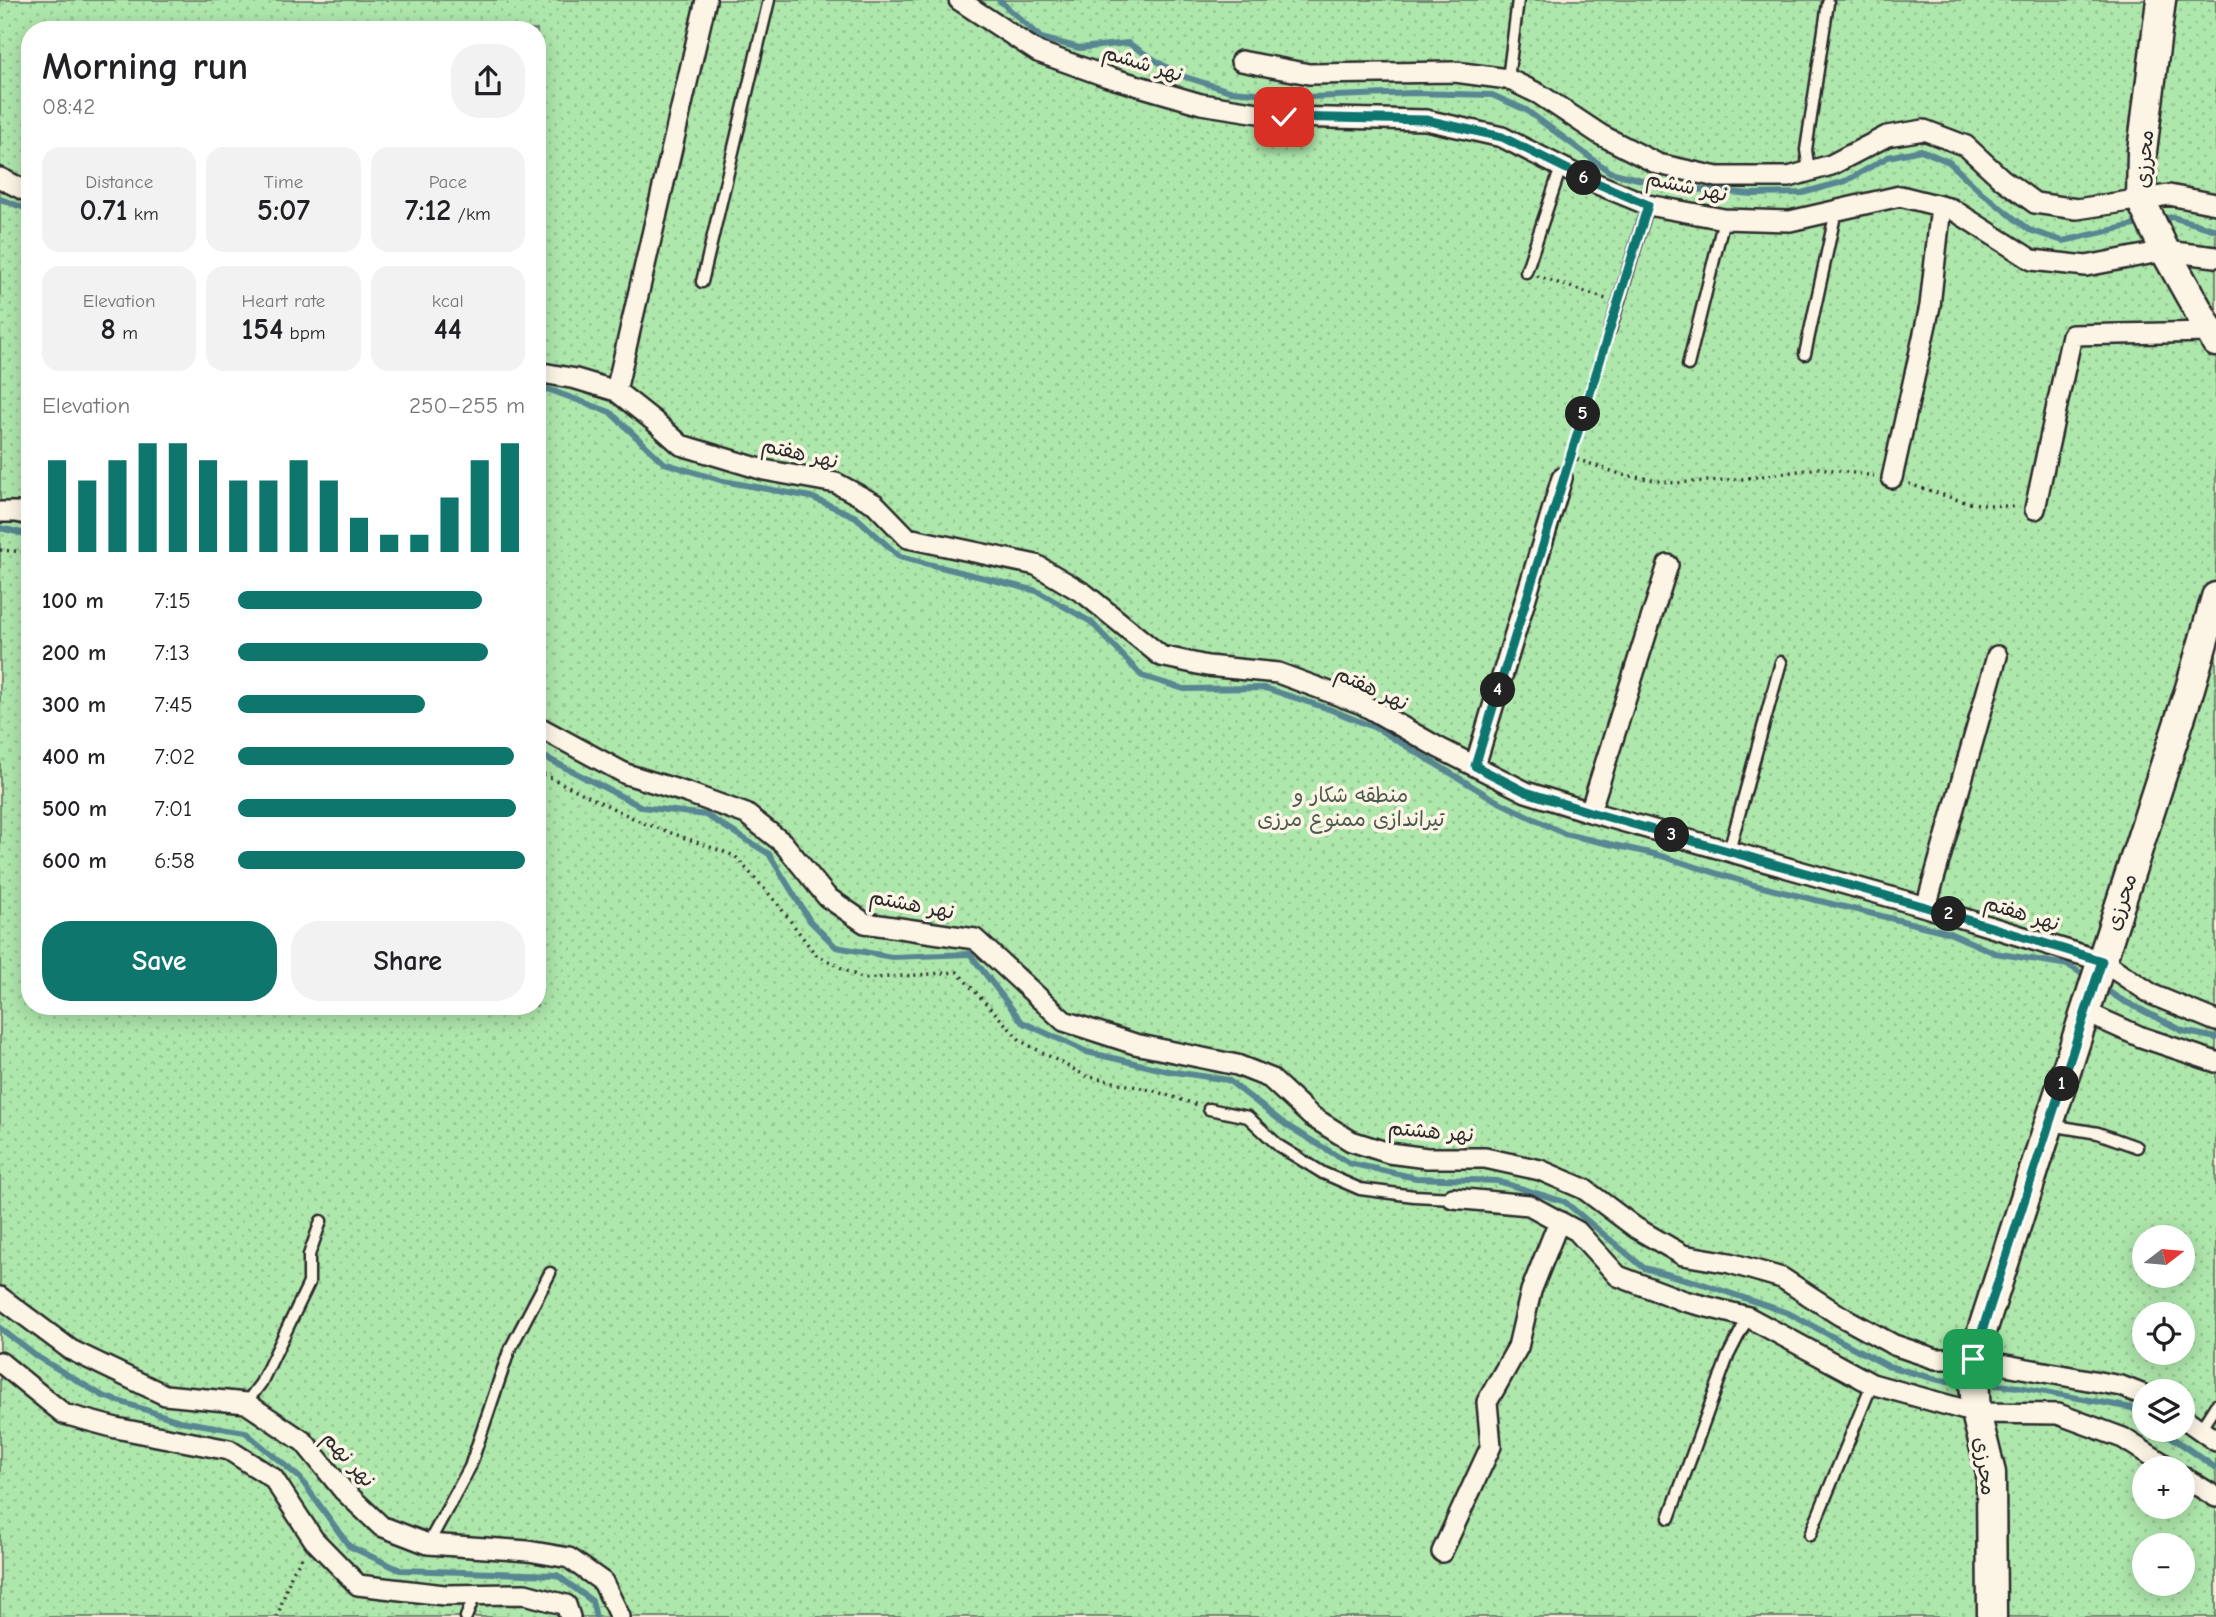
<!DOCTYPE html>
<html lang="en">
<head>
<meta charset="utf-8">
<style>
	:root { --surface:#fff; --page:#f2f2f2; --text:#202124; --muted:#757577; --accent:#0f766e }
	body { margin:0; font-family:"Comic Neue","Playpen Sans Arabic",sans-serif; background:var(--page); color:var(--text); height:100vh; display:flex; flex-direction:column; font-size:26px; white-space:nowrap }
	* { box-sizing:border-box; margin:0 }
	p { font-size:23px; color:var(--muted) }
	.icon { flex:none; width:38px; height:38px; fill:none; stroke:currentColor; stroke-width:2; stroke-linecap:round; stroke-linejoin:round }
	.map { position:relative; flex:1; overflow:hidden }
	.drawer { position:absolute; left:21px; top:21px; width:525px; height:994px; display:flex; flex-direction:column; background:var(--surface); border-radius:28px; box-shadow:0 4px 18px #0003 }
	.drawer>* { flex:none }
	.needle { width:46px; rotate:74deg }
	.tools { position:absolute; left:2132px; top:1225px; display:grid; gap:14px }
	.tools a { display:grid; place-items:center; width:63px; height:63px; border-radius:50%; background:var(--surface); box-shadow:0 4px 18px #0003; font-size:35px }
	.pin { position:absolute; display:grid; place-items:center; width:60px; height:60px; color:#fff; margin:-30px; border-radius:14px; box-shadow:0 4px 10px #0006 }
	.km { position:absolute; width:35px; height:35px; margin:-18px; border-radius:50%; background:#222; color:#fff; font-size:19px; line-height:35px; text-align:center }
	.round { display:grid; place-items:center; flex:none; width:74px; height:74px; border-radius:28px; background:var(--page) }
	.summary { display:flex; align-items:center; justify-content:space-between; height:119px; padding:0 21px }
	h1 { font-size:38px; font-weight:700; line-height:52px }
	.metrics { display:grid; grid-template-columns:repeat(3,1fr); gap:10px; height:119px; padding:7px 21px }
	.metrics div { display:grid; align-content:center; border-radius:18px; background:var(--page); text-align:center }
	.metrics b { font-size:30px; font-weight:700 }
	.metrics small { font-size:19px; font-weight:400 }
	.metrics p { font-size:19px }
	.chart { height:196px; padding:14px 21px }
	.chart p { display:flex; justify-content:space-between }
	.chart svg { width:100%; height:126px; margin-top:7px; stroke:var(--accent); stroke-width:6 }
	.primary-button { display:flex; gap:14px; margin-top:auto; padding:14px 21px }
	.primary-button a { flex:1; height:80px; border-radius:28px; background:var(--accent); color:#fff; font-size:28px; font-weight:700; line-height:80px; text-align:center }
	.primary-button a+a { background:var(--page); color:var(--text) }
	ul { padding:0 21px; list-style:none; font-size:23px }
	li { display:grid; grid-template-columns:112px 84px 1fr; align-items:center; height:52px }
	li i { height:18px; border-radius:9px; background:var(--accent) }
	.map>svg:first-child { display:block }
	.park { fill:url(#park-dots); stroke:#6c896c; stroke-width:2; fill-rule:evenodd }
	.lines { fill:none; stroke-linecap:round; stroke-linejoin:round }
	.stream { stroke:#598792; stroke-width:6 }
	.lane-casing { stroke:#2b2b2b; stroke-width:15 }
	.street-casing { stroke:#2b2b2b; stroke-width:24 }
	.secondary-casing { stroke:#2b2b2b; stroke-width:33 }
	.path { stroke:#2b2b2b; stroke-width:3.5; stroke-dasharray:2 5; stroke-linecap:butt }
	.lane { stroke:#fcf5e5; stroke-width:10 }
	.street { stroke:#fcf5e5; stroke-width:19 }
	.secondary { stroke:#fcf5e5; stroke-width:28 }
	.route-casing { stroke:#fff; stroke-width:14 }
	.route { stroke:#0f766e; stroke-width:9 }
	.labels { text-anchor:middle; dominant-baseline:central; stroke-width:7; stroke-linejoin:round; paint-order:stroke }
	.street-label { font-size:21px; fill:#2b2b2b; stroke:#fcf5e5 }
	.park-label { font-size:21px; fill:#4c5a4b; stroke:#fcf5e5 }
</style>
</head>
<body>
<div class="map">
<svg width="2216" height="1617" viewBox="0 0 2216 1617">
	<defs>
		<pattern id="park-dots" width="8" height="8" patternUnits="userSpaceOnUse" patternTransform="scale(1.75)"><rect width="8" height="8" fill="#aee7ac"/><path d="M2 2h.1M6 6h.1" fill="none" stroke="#96c694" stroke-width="1.8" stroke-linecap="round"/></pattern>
	</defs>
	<rect width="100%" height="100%" fill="#fbe9db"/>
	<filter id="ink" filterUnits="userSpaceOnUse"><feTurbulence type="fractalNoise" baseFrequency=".0143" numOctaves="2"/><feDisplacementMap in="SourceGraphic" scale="14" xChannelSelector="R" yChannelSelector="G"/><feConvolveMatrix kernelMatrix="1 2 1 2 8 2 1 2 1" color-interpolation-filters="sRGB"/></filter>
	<g filter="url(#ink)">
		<path class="park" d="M0,0H2216V1617H0ZM30,30H537V1006H30ZM2144,1237H2182V1276H2144ZM2144,1314H2182V1353H2144ZM2144,1391H2182V1430H2144ZM2144,1468H2182V1507H2144ZM2144,1545H2182V1584H2144Z"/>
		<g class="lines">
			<path class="stream" d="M999,0L1041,38L1080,48L1128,43L1179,75L1230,91L1310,97L1414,93L1492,95L1526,110L1610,172L1670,187L1752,194L1802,193L1846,181L1888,157L1921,150L1949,162L1981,192L2029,230L2063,241L2143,223
				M0,199L30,210
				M2157,220L2172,217L2216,230
				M537,387L550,390L610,412L664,463L723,481L811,497L856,517L900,557L1037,591L1091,622L1142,676L1184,689L1265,688L1329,709L1378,729L1495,800L1565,834L1658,855L1754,885L1947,932L1995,953L2068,965L2089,978
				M0,528L30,535
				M537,753L642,807L706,815L769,854L810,921L836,947L892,957L970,954L1022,1022L1087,1052L1168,1071L1228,1080L1286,1125L1349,1163L1416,1178L1497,1181L1565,1202L1644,1268L1703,1284L1788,1313L1888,1366L1939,1380L1968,1383
				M2100,986L2120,999L2183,1031L2216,1038
				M0,1328L36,1356L103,1396L180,1421L245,1432L300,1478L349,1546L400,1570L557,1575L592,1601L596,1617
				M1983,1384L2019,1387L2132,1408L2144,1417
				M2161,1430L2216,1468"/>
			<g class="lane-casing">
				<path id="lane" d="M1508,79L1518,0
					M1809,171L1806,150L1828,3
					M1526,272L1561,167
					M702,282L769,0
					M1610,330L1648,205
					M1805,354L1836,211
					M1688,365L1724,219
					M1729,851L1781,662
					M1209,1109L1248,1117L1279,1146L1323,1173L1360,1189L1414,1196L1453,1198
					M2050,1125L2098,1133L2137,1147
					M246,1403L261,1383L309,1283V1255L321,1221
					M2200,1430L2216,1405
					M1669,1518L1728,1356L1748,1317
					M1810,1535L1872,1384
					M428,1544L470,1467L509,1351L550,1273
					M466,1617L475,1595"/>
			</g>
			<g class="street-casing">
				<path id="street" d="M959,0L1038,52L1108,77L1201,104L1284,117L1426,120L1502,137L1585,179L1648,205L1724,219L1790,221L1900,196L1952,209L2032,260L2086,266L2165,251L2216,257
					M1241,61L1309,74L1455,72L1508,79L1539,94L1601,135L1658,164L1717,177H1789L1831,165L1887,136L1924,130L1966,146L2002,179L2035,203L2077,209L2169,195L2216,204
					M0,178L30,193
					M537,372L576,379L616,391L654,421L681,445L764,470L836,483L875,504L908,538L1036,565L1085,594L1161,656L1207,666L1278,673L1362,704L1439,748L1526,792L1590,812L1926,907L2102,961L2153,995L2216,1021
					M616,391L706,0
					M1892,478L1930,306L1941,206
					M2035,509L2072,335L2210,332
					M0,512H16L30,515
					M537,726L626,774L688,793L746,814L783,843L827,897L865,923L975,939L1064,1021L1135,1044L1237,1065L1270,1078L1311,1116L1351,1141L1389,1153L1427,1158H1485L1540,1170L1584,1189L1636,1228L1683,1255L1730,1263L1782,1278L1839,1315L1894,1345L1936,1359H1973L2121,1386L2144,1395
					M1475,766L1562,478
					M1590,812L1668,565
					M1926,907L1997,656
					M2085,1012L2141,1037L2216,1062
					M1453,1198L1529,1205L1577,1231L1618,1276L1684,1301L1748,1317L1872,1384L1976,1413L2058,1414L2123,1438L2170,1468
					M0,1297L71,1350L165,1395L246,1403L304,1442L343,1490L381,1526L428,1544L528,1551L569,1558L603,1582L620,1617
					M0,1362L64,1414L116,1428L229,1450L273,1478L314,1540L358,1585L444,1595L525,1594L566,1605L570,1617
					M2182,1417L2216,1441
					M2182,1476L2216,1497
					M1442,1552L1491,1446L1487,1402L1518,1347L1531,1291L1559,1221"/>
			</g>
			<g class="secondary-casing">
				<path id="secondary" d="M2161,0L2142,151L2141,200L2165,251L2216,342
					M1992,1617L1991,1473L1976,1413L1973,1359L2190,688L2216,597"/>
			</g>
			<path class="path" d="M1537,276L1606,299
				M1570,457L1623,475L1674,483L1742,479L1819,468L1874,476
				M1569,458L1606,342
				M1909,484L1968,503L2017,507
				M0,550L25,552L30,554
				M537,771L641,822L735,856L777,903L815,954L863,979L957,972L1021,1041L1086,1076L1151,1090L1198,1105
				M277,1617L292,1573L303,1556"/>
			<use href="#lane" class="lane"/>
			<use href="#street" class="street"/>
			<use href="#secondary" class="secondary"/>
		</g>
	</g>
	<g class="lines" filter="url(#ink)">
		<g class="route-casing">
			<path id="route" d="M1284,117L1426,120L1502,137L1585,178L1648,205L1475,766L1526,792L1590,812L1926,907L2102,961L1973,1359"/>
		</g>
		<use href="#route" class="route"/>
	</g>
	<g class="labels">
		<g class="street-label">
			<text transform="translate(1143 63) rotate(17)">نهر ششم</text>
			<text transform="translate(2144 159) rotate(-86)">محرزی</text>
			<text transform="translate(1687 186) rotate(12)">نهر ششم</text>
			<text transform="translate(800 453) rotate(13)">نهر هفتم</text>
			<text transform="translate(1372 688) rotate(25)">نهر هفتم</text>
			<text transform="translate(2121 902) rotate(-72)">محرزی</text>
			<text transform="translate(912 904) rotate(11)">نهر هشتم</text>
			<text transform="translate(2022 913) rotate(17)">نهر هفتم</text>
			<text transform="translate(1431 1131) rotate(5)">نهر هشتم</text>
			<text transform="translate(349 1459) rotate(48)">نهر نهم</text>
			<text transform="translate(1985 1466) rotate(82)">محرزی</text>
		</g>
		<g class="park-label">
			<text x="1351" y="795">منطقه شکار و<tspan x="1351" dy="24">تیراندازی ممنوع مرزی</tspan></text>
		</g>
	</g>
</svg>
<div class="tools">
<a><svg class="needle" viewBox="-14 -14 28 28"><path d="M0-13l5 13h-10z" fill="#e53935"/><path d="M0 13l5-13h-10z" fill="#757577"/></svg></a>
<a><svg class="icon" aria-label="locate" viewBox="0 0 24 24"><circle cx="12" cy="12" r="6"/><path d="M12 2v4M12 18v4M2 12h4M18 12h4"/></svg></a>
<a><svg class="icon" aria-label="layers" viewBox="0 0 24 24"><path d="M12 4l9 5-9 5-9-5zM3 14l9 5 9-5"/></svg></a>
<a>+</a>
<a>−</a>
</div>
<div class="pin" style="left:1973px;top:1359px;background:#1e9e55"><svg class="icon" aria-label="arrive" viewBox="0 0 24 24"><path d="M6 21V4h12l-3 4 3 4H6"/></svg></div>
<div class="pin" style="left:1284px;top:117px;background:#d93025"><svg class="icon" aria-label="check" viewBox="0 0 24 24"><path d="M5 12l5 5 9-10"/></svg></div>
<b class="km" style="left:2062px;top:1084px">1</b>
<b class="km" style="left:1949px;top:914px">2</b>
<b class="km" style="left:1672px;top:835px">3</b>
<b class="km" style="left:1498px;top:690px">4</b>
<b class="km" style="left:1583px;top:414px">5</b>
<b class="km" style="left:1584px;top:178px">6</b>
<section class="drawer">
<div class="summary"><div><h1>Morning run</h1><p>08:42</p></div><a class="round"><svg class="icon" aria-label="share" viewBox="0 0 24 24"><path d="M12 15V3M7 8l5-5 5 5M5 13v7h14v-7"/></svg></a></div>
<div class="metrics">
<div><p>Distance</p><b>0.71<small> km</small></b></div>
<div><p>Time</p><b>5:07</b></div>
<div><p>Pace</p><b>7:12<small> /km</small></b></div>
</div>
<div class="metrics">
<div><p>Elevation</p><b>8<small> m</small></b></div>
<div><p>Heart rate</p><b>154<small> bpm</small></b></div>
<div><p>kcal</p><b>44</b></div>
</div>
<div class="chart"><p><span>Elevation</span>250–255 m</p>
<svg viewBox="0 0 160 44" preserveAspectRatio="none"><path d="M5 44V12M15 44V19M25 44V12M35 44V6M45 44V6M55 44V12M65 44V19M75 44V19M85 44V12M95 44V19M105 44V32M115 44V38M125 44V38M135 44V25M145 44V12M155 44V6"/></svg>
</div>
<ul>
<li><b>100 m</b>7:15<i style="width:85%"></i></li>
<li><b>200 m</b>7:13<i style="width:87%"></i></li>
<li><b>300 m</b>7:45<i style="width:65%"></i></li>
<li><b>400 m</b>7:02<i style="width:96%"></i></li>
<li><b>500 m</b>7:01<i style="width:97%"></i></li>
<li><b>600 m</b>6:58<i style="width:100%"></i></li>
</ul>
<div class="primary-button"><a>Save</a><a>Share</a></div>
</section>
</div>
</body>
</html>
